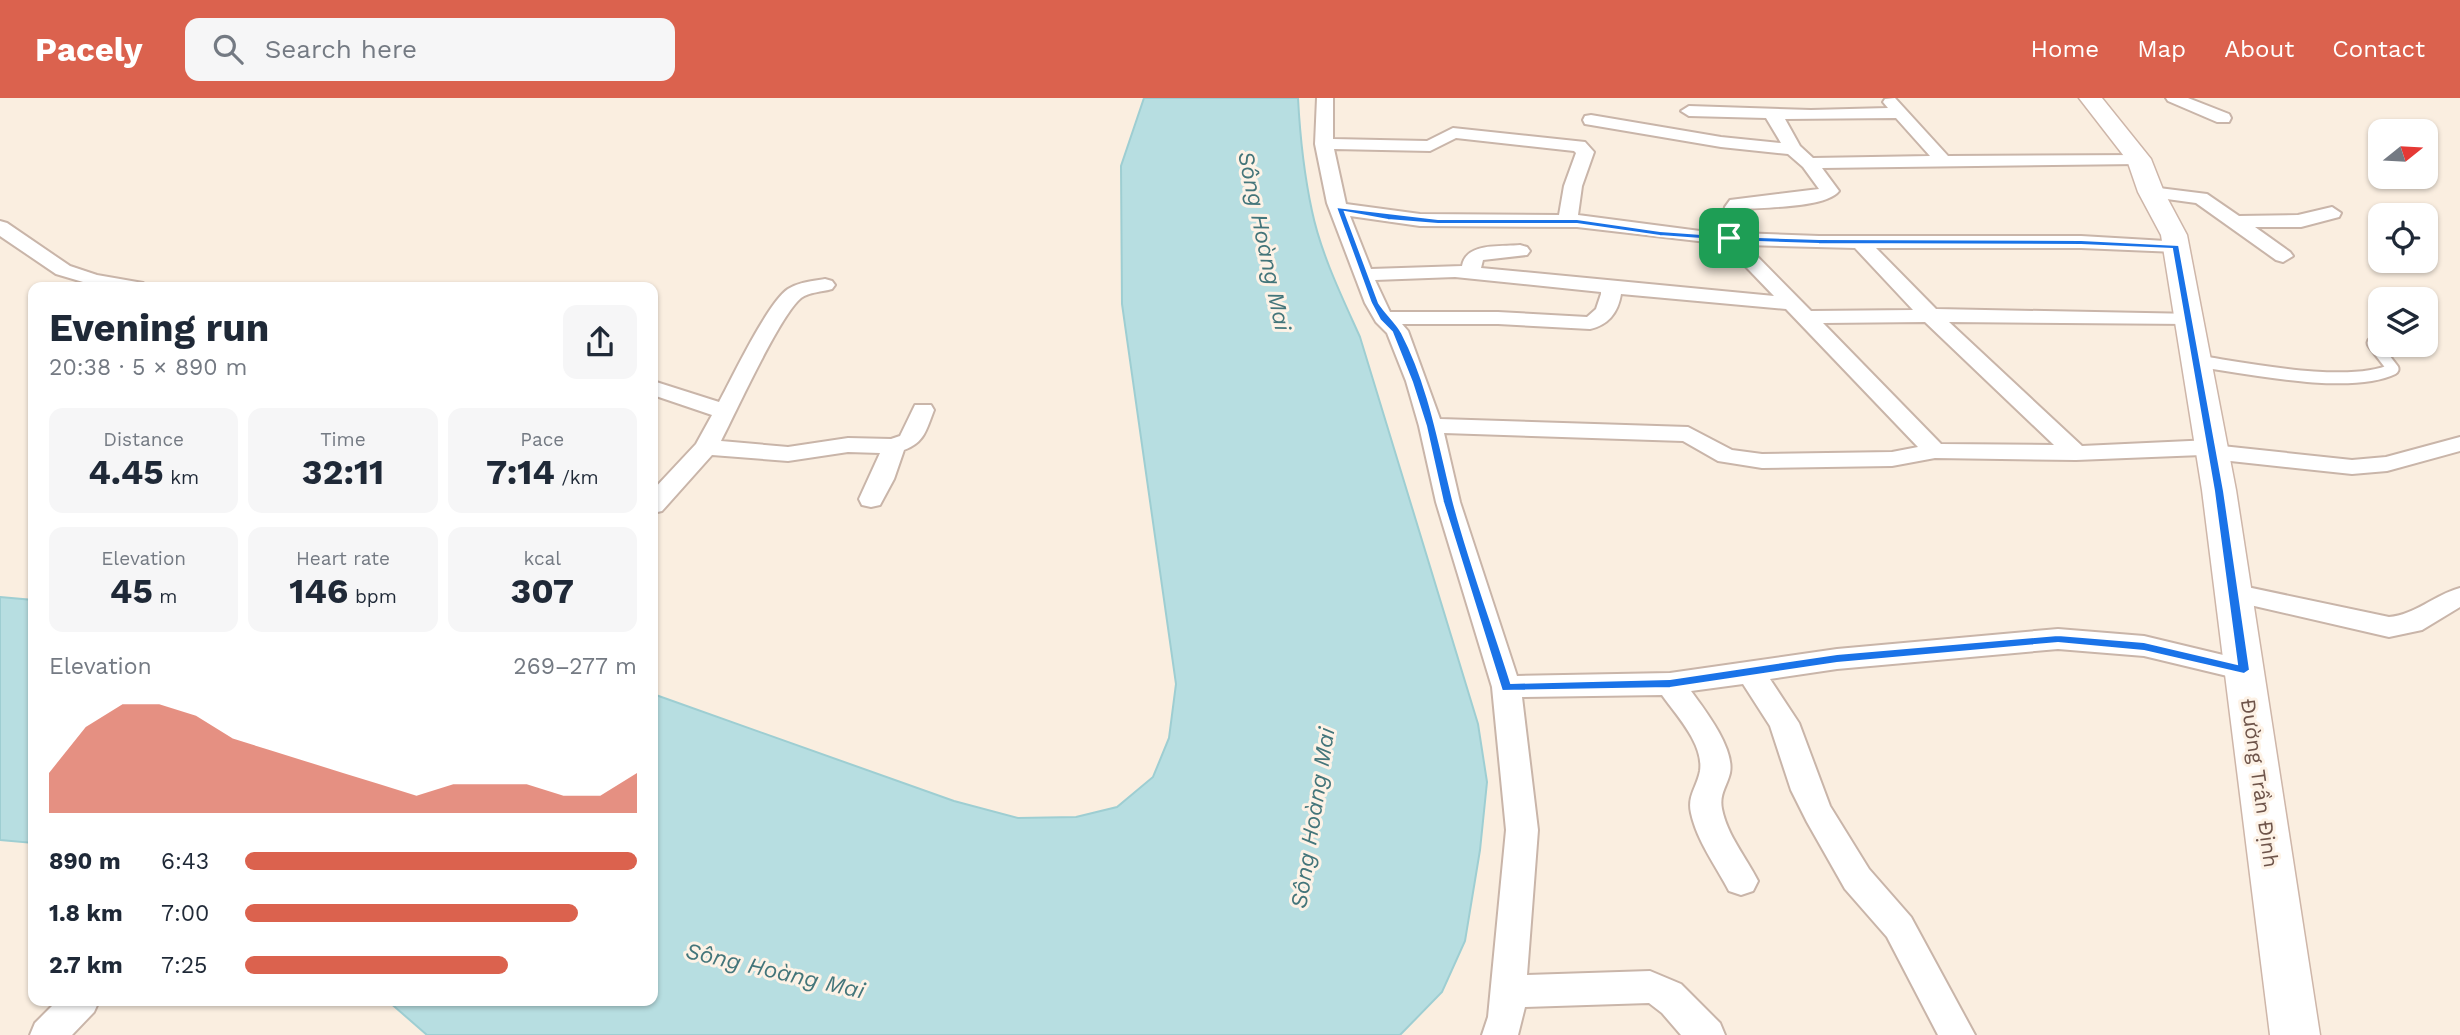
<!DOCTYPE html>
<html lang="en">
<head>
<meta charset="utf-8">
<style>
	:root { --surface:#fff; --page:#f6f6f7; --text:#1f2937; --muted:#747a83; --accent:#db624e }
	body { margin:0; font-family:"Work Sans",sans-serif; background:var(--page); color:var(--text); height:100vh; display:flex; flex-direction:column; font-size:26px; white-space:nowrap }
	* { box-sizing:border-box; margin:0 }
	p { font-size:23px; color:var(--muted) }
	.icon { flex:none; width:38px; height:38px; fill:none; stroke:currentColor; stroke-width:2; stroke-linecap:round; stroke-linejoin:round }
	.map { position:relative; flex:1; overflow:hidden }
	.details { position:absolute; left:28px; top:184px; width:630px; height:724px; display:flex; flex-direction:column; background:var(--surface); border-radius:14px; box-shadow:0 2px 5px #0004 }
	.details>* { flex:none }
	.needle { width:46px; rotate:72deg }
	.tools { position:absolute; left:2368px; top:21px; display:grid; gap:14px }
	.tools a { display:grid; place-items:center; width:70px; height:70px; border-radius:14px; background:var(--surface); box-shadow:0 2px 5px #0004; font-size:35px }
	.pin { position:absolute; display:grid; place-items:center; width:60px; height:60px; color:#fff; margin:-30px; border-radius:14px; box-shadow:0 4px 10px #0006 }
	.round { display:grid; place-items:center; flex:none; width:74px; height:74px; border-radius:14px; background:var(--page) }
	.head { display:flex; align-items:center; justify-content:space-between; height:119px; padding:0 21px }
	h1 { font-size:38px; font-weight:700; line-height:52px }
	.metrics { display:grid; grid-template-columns:repeat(3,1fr); gap:10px; height:119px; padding:7px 21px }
	.metrics div { display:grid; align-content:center; border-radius:14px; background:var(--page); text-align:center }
	.metrics b { font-size:35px; font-weight:700 }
	.metrics small { font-size:19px; font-weight:400 }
	.metrics p { font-size:19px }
	.chart { height:196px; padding:14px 21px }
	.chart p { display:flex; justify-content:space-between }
	.chart svg { width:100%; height:126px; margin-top:7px; fill:var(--accent); opacity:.7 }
	ul { padding:0 21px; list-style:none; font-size:23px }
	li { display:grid; grid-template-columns:112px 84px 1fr; align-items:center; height:52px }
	li i { height:18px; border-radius:9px; background:var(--accent) }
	header { display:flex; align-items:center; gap:42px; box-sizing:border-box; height:98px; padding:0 35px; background:var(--accent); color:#fff }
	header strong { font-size:33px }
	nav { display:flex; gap:38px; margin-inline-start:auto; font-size:24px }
	.search { width:490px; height:63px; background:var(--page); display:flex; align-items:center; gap:18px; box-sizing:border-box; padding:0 24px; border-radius:14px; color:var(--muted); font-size:26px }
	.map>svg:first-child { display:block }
	.water { fill:#b7dee1; stroke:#9eced2; stroke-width:2 }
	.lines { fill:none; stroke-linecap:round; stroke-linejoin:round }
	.lane-casing { stroke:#c9b5a9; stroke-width:15 }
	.street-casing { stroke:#c9b5a9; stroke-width:4 }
	.secondary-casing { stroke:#ceb6a9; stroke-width:3 }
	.lane { stroke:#fff; stroke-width:11 }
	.street { fill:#fff; fill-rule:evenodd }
	.secondary { fill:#fff; fill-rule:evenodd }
	.route { fill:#1a73e8; stroke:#fff; stroke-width:2; fill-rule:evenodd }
	.labels { text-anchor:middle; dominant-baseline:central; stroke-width:6; stroke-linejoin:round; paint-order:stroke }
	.street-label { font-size:21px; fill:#6e544a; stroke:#fdf2e6 }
	.water-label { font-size:23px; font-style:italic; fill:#43757a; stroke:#fdf2e6 }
</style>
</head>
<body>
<header>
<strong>Pacely</strong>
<div class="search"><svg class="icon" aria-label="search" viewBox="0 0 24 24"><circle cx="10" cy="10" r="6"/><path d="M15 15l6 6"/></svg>Search here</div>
<nav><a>Home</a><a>Map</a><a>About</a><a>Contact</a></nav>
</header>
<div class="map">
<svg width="2460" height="937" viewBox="0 0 2460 937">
	<rect width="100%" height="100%" fill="#faeee0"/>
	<path class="water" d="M1144,0H1298C1300,38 1304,76 1312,113C1321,156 1342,199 1360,239L1478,626L1487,684L1480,752L1465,843L1442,894L1400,937H427L388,903H653V596L954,703L1018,720L1076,719L1117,709L1153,679L1169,640L1176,586L1122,206L1121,68Z
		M0,499L33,502V745L0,742Z"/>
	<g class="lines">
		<g class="lane-casing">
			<path id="lane" d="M2197,263C2245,270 2350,292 2393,271L2373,245"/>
		</g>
		<g class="street-casing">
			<path id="street" d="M1317,0H1333V41L1427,43L1453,30L1585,44L1594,54L1582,88L1578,117L1700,133L1720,134L1725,109L1730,102L1819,91L1803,69L1788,56L1721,49L1591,27L1585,26L1583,22L1585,18L1591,17L1721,39L1781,45L1766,20L1689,18L1681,13L1689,8L1811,12L1888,10L1883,4L1885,1L1895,0L1948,58L2145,57L2148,61L2145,65L2139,66L1822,70L1839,93C1826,110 1765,109 1743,111L1739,135L1819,138H2081L2183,144L2186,148L2183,152L2176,154L2081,150H1876L1936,211L2196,216L2199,220L2196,224L2189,226L1949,224L2082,348L2211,342L2219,344L2222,348L2352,362L2386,359L2460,339V353L2387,373L2352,376L2212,361L2202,357L2076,362L1935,360L1892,368L1762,370L1718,363L1683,343L1444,335L1460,404L1517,578L1670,575L1837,551L2058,531L2144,538L2244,562L2254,565L2258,572L2254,579L2244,582L2144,558L2058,551L1837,571L1770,581L1799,625L1830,708L1869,771L1911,819L1975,937H1938L1887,839L1845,791L1807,724L1791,692L1770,628L1743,586L1691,593C1705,612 1735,651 1730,675C1727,688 1719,696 1722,711C1727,737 1746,759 1758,783L1753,793L1741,797L1729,793C1716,768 1697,743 1691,715C1687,698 1697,689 1700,673C1704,646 1676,617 1662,597L1522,599L1538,732L1527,877L1650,873L1681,886L1720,925L1725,937H1681L1662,915L1649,905L1525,909L1518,937H1482L1488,919L1506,732L1492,589L1436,404L1419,328L1406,283L1387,235L1376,224L1365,205L1327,105L1315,46ZM1896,20L1930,58L1813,60L1800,48L1785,21ZM1456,40L1574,53L1576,55L1564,88L1559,117L1420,116L1346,106L1334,51L1430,53ZM1350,118L1420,128L1577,129L1724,146L1774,198L1481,170L1483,162L1527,157L1530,153L1527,149L1520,147C1501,149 1466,144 1462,168L1371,171ZM1746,147L1855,150L1913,212L1811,213ZM1455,179L1601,194V196L1596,211L1587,219L1498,214H1390L1375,182ZM1621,196L1786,211L1918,349L1892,354L1762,356L1732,352L1688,329L1440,321L1408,233L1402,226H1498L1590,231C1608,227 1618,215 1621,196ZM1925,224L2054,347L1941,346L1823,225Z
				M2166,0H2188L2229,16L2231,20L2229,24H2217L2168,3Z
				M2151,89L2207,96L2239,118L2298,117L2332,109L2341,115L2339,119L2301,129H2255L2290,154L2293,158L2283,164L2276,162L2196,105L2145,98L2142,94L2145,90Z
				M0,123L7,125L70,168L97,177L143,185L146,189H100L56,176L0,138Z
				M825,181L832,183L835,187L832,191C822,194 809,194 801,200C780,217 736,314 721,343L788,349L848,340L891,341L900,338L915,307H931L934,312C926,332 925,344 904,352L894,381L880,407L871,409L862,407L859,401L880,355L848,354L788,363L712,357L662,413L653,415V392L696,346L712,317L653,297V283L719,304C732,280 768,204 788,191C799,184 813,183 825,181Z
				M2233,486L2389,519C2415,517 2434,497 2460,490V509L2422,532L2389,539L2224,501L2220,495L2224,489Z
				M57,903H99L94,914L72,937H30L35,925Z"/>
		</g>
		<g class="secondary-casing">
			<path id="secondary" d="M2079,0H2102L2151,61L2164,94L2187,137L2236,392L2320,937H2270L2202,392L2161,137L2138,94L2127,62Z"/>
		</g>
		<use href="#lane" class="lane"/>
		<use href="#street" class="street"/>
		<use href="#secondary" class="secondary"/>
	</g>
	<path class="route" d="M1336,109L1438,121H1577L1660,133L1729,138L1819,141L2081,142L2179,147L2224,393L2250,572L2244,576L2144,553L2058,545L1837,565L1670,590L1502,593L1443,404L1426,328L1412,284L1392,234L1380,222L1371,205ZM1345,114L1388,122L1438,126H1577L1660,138L1729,143L1819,146L2081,147L2172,151L2214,393L2237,566L2144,544L2058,537L1837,556L1670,581L1511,585C1492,524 1469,464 1453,402C1439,346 1429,287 1402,235C1396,224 1386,216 1379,205Z"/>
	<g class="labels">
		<g class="street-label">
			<text transform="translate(2260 685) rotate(82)">Đường Trần Định</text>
		</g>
		<g class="water-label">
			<text transform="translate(1264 143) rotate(78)">Sông Hoàng Mai</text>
			<text transform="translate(1313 720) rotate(-81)">Sông Hoàng Mai</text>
			<text transform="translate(775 873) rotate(13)">Sông Hoàng Mai</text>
		</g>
	</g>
</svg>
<div class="tools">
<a><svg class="needle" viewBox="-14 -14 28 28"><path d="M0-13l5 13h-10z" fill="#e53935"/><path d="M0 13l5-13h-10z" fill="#747a83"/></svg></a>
<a><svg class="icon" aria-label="locate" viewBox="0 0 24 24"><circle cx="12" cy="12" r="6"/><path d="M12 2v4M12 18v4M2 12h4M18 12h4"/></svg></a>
<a><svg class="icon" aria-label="layers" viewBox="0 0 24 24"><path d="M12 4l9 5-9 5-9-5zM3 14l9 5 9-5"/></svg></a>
</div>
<div class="pin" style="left:1729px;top:140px;background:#1e9e55"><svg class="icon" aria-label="arrive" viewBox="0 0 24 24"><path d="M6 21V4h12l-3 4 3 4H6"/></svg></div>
<section class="details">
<div class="head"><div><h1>Evening run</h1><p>20:38 · 5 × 890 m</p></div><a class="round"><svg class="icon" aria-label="share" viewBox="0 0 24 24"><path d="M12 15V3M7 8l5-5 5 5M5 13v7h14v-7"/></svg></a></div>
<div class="metrics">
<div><p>Distance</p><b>4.45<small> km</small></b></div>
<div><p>Time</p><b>32:11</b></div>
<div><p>Pace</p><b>7:14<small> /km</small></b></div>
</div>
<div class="metrics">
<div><p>Elevation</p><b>45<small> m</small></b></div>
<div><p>Heart rate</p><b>146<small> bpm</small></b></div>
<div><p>kcal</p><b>307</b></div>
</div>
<div class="chart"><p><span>Elevation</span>269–277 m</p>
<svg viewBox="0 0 160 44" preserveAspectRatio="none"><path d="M0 44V30L10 14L20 6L30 6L40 10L50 18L60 22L70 26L80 30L90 34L100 38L110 34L120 34L130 34L140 38L150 38L160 30V44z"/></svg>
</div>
<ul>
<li><b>890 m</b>6:43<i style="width:100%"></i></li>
<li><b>1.8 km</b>7:00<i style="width:85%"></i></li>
<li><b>2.7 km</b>7:25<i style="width:67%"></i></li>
</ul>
</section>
</div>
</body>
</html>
